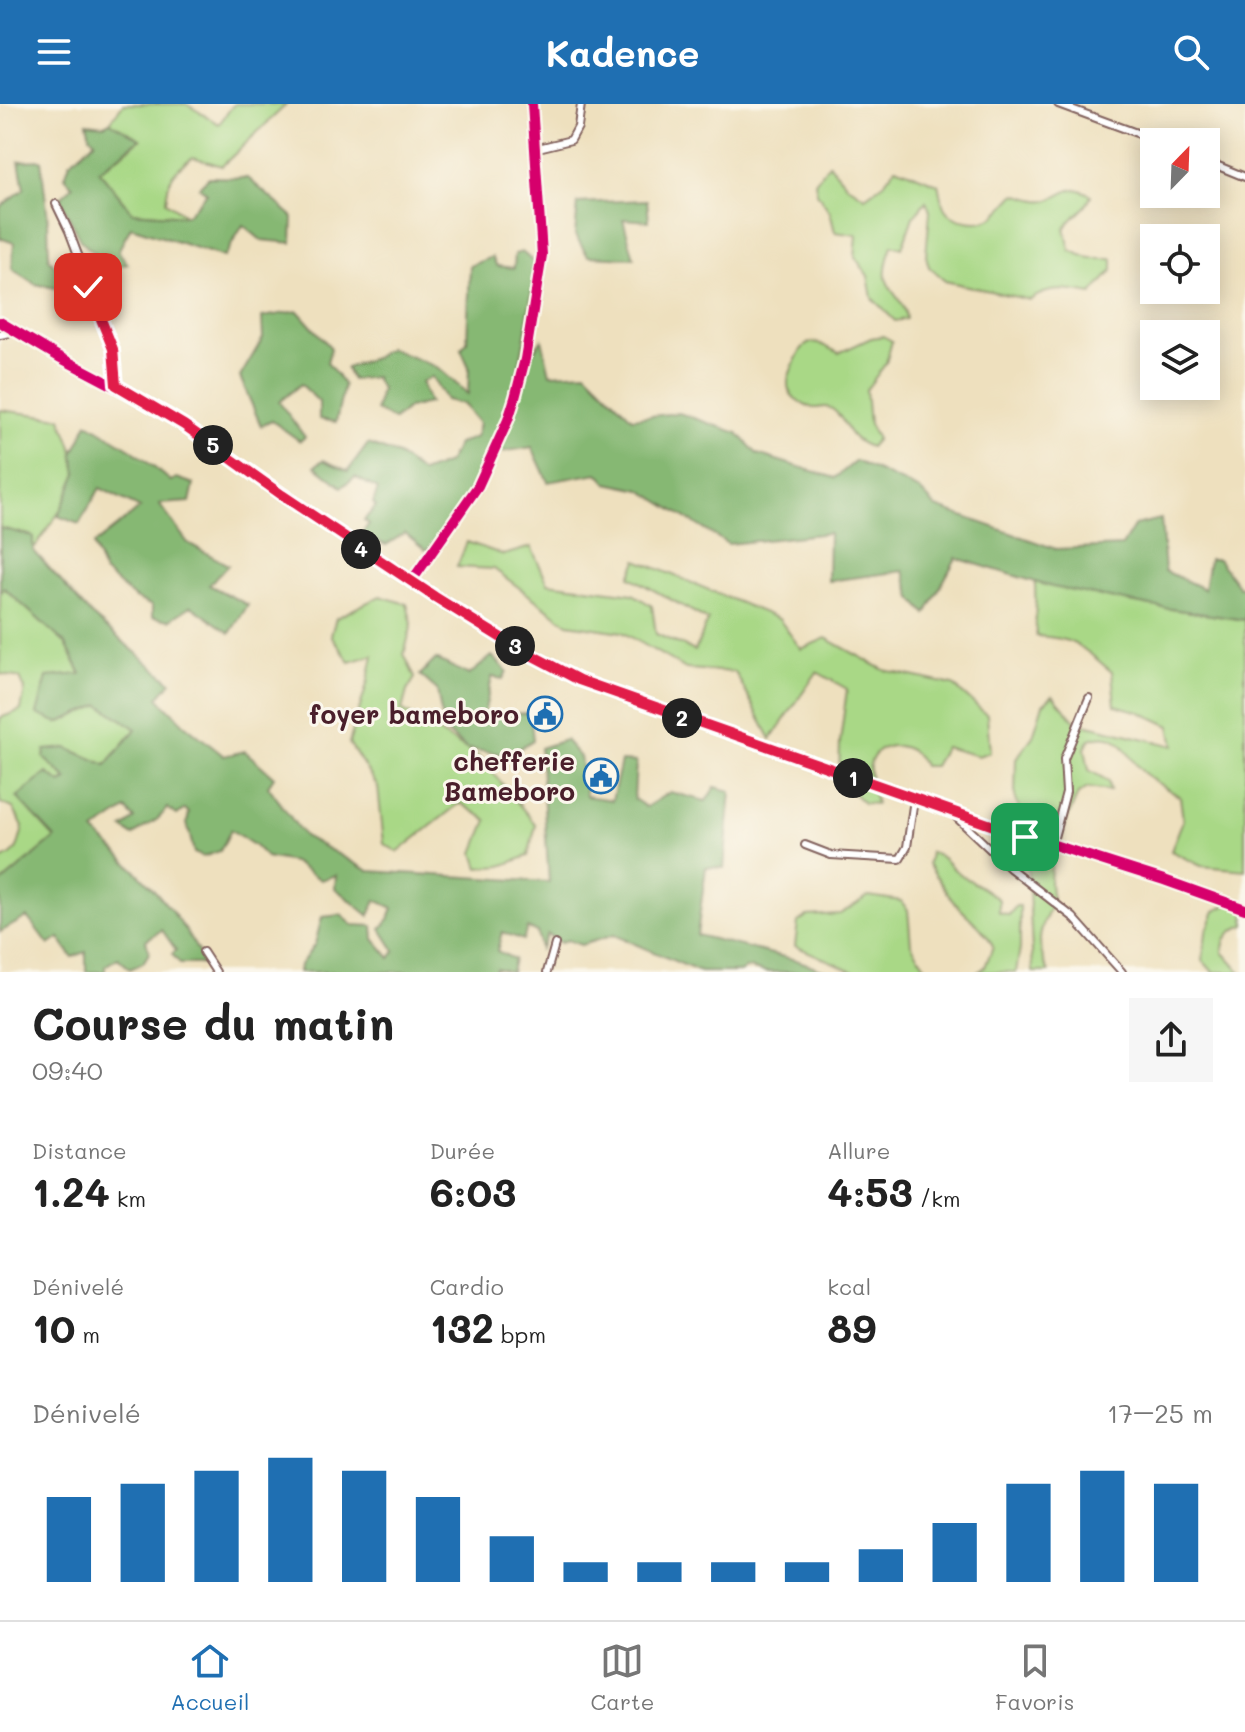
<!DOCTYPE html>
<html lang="fr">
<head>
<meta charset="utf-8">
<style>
	:root { --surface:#fff; --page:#f6f6f6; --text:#222; --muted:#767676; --line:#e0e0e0; --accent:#1f6fb2 }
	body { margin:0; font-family:Mali,sans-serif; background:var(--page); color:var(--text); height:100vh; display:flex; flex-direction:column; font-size:30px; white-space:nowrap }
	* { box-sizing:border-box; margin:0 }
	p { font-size:26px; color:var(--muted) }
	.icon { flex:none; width:44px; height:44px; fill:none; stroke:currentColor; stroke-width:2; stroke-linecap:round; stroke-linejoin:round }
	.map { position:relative; height:868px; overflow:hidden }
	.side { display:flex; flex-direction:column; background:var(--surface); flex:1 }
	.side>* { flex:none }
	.needle { width:52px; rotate:23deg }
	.controls { position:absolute; left:1140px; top:24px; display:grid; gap:16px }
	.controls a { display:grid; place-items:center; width:80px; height:80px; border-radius:0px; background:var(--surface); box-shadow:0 4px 20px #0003; font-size:40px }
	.pin { position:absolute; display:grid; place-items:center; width:68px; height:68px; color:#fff; margin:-34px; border-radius:16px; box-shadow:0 4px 12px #0006 }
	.km { position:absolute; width:40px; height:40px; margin:-20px; border-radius:50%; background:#222; color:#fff; font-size:22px; line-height:40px; text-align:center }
	.round { display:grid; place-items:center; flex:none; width:84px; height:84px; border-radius:0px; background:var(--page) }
	.summary { display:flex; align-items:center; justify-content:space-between; height:136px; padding:0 32px }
	h1 { font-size:44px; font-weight:800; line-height:60px }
	.metrics { display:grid; grid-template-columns:repeat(3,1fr); gap:12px; height:136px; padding:8px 32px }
	.metrics div { display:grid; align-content:center }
	.metrics b { font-size:40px; font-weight:800 }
	.metrics small { font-size:22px; font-weight:400 }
	.metrics p { font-size:22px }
	.chart { height:224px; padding:16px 32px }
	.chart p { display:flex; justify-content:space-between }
	.chart svg { width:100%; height:144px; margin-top:8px; stroke:var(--accent); stroke-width:6 }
	header { display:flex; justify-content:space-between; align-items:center; height:104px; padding:0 32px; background:var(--accent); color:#fff; font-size:36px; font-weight:800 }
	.menu { display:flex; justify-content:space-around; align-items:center; height:112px; border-top:2px solid var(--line); background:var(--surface); font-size:22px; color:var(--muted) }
	.menu a { display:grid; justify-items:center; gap:4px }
	.menu .on { color:var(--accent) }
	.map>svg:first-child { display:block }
	.green { fill:#a9d886; stroke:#7a7c58; stroke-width:2 }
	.forest { fill:#86b873; stroke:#686c4f; stroke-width:2 }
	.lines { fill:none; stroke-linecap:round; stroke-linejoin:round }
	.minor-casing { stroke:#83635e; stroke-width:10 }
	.minor { stroke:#fff; stroke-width:6 }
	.cycleway-casing { stroke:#fbf7ec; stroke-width:15 }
	.cycleway { stroke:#d6006c; stroke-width:10 }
	.route-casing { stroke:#fff; stroke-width:16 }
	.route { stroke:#e11d48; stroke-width:10 }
	.labels { text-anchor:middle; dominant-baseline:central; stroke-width:6; stroke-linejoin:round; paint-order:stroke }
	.poi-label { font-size:26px; font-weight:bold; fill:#4a1f2b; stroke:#fbf7ec; text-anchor:end }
</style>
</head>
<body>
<header><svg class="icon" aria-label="menu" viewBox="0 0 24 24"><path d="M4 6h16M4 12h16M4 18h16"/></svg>Kadence<svg class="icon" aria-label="search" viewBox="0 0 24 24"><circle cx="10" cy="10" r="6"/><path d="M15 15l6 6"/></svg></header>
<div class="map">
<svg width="1245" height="868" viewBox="0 0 1245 868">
	<rect width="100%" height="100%" fill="#fbf7ec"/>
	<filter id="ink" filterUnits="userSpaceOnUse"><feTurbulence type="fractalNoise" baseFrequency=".0125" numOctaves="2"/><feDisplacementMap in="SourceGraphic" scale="16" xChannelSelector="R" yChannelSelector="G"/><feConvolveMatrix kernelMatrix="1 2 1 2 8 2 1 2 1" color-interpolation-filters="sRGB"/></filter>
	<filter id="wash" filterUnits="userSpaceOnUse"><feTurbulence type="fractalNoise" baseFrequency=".006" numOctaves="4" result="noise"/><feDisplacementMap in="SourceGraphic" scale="32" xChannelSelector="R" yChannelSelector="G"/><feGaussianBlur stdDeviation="1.8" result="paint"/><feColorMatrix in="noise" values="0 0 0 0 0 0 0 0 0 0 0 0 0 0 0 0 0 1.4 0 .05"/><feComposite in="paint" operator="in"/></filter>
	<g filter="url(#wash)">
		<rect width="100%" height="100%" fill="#eee0be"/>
		<path class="green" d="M123,0H186L219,20L234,0H287L222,62L193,53C173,66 168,74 166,98L186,112L132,108L99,67L140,36L110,18Z
			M829,60L847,81L865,93L883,80L896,63L938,80C940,88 941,98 945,105C953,118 981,122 993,113C1001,107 1009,97 1016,90C1026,93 1038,98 1049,96C1068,90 1069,78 1091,91C1087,107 1073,110 1065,124L1070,146L1090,155H1113V166L1092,190C1069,186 1050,182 1030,196L945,177L929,163L926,152L930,107L926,97L913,113L902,144L892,141C889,150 884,165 886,174C890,190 905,196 906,215L895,217L872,194L868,172L855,153L857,131L835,128L830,108L817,89L815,78Z
			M883,232L892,237L886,259L866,286L869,320L877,335L870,343C842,333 849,316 832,305C825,300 820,305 813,304C805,302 791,294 789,286C786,277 790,269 793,262C806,231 812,235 839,249L871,234Z
			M0,306L61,314C66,329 78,352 77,369C76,387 44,430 33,446L32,432L0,424Z
			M467,438L504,451L531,443L548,479L633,490L652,502L656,530L695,547L708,516L630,473L637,456L779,515L801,545L826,534L884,566L953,581L987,611L990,648L978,652L945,643L934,662H923C913,635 875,636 870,661C868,674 873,687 876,700L864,699L839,676L840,638L847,585L817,568L771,635L735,568L686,565L622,528L568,520L494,465L457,463Z
			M1035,478L1151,502L1245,516V766L1201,762L1171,747L1183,716L1180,693C1168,685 1154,678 1143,668C1125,652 1123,624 1090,635L1085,644L1089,666L1108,677L1110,687L1088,684L1078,690C1064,725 1042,762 1053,799C1038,827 1035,840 1049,868H1033L1026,724L1015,692L1016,655L1033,632L1043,600L1053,591L1076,618L1174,642L1170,622L1140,608L1115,601L1112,568C1082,543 1076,534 1036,532Z
			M4,484L66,540L81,571L58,619L100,601L136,625L106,661L67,644L44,654L68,676L61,679L55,734L0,780V756C18,751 19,740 23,723L13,704L0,699V614L21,606L25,585L20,574L0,570V489Z
			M380,492L407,500L412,520L404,550L415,574L407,587L402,606L481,654L536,721L528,752L501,762L479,764L474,749L487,716L460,699L398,748L384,740L378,683L349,639L368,577L373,551L350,558L331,531L336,514Z
			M930,748C943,751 947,759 956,767C970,778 986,784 999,796V808L1009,811L1016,802H1020V845L1016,868H978L985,863L993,842C985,824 967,813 954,798C945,786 937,772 928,760Z
			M869,792L901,797L908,806L911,840L929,868H855L795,842L798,818L807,812L840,810Z
			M1235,797L1245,799V821C1231,826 1223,832 1223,848L1241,868H1213L1203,857L1206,828L1215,807Z"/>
		<path class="forest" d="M110,18L140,35L99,67L132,108L186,112L207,89L199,83L209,73L248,74L293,113L292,139L261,136L243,121L224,153L131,123L118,147L128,160L110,164L80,136L60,94L73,82L65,73L70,58L95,37L90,32L87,19L104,21Z
			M41,56L48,115L49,155L76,188L35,180L12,165L14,139L0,134V103L24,85L19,57Z
			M647,96L649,117L623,115L634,154L588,152L575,131L578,99Z
			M522,148L536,160C528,212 522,266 505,316C490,363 460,411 427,447L405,429L386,441L361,430L369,420L364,416L376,402L373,399L378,385L355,373L342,383L315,362L323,356L348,367L368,340L398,351L422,369L448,359L458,340L476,333L479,319L463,300L446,296L432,273L421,278L429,299L408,304L394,316L376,306L381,285L375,273L352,276L346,264L374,254L389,244L437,263L468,290L469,263L461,245L467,238L470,162L492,153L497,162L514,164L515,150Z
			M298,207L331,244L327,258L344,281L336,318L319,315V298L301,280L279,298L305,333L300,337L272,317L261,322L240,273L263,234L262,213Z
			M542,235L550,270L586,268L632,314L679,309L738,329L757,350L835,374L856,357L920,386L936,403L1056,445L1122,442L1135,421L1161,415L1165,467L1204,485L1209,455H1218L1239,483H1245V516L1151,502L1052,483L956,454L926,510L912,494L904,467L828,477L829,429L728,440L641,386L607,379L598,369L548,378L532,343L495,349L518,298L528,255Z
			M88,319L132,346L171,377L177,374L194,380L190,398L159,400L188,439L228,461L209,481L248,501L230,529L191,502L170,516L152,513V502L135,494L104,468L93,441L140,404L100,384L79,420L58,412L77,369L73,350Z
			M0,424L33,432V446L91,511L171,578L158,594L184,620L224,652L245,647L274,673L268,682L304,732L369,767L549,778L540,644L565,636L580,653L586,692L612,696L621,657L636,658L634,695L646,703L670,688L706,697L715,683L731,687L724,764L706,763L697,831L796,856L830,868H766L748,864L739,868H700L614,831L581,841L567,836L561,839L547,830L540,845L537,828L527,824L523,836L502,828L497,847L514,855L511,868L496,864L494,868H439L432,864L431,868H299L300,861L315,840L322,813L341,811L353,821L373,822L374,835L390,854L395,847L381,825L389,815L393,804L376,796L369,812L335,784L336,771L321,776L293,758L266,753L255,742L231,726L220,747L203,753L194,749L187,719L189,709L185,705L177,711L167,704C158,719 146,720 133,732L123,724L135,715L126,705L94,727C137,767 180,806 204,860H180L172,850L176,846L162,826L146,836L149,849L143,859L130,865L118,854L105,862V868H86V848L72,853L59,834L49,841L27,813L0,828V780L55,734L17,693L47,669L61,679L68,676L44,654L45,646L67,644L106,661L136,625L100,601L58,619L37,610L47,573L81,570L66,540L4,484L0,489Z
			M492,552L507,567L503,575L492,573L484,610L530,609L533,636L509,651L467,645L444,626L437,586L420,571L436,555L469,571Z"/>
	</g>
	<g filter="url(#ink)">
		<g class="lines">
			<g class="minor-casing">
				<path id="minor" d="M1058,0L1161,38
					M534,45L571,36L578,23L581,0
					M1206,57L1245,73
					M56,100L69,127L111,238L116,281
					M0,218L59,253L169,311L390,464L516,543L579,576L951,708L1164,776L1245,805
					M0,231L16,228
					M411,478L478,382L508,316L515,294L525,255L542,151L532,0
					M954,711L1011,765L1073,813L1122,868
					M805,741L831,751L900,755L907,743L914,695
					M1052,741L1066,688L1064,655L1089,594
					M203,848L216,868
					M547,868L555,840"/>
			</g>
			<use href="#minor" class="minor"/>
			<g class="cycleway-casing">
				<path id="cycleway" d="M0,218L59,253L169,311L390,464L516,543L579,576L951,708L1164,776L1245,805
					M411,478L478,382L508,316L515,294L525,255L542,151L532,0"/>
			</g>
			<use href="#cycleway" class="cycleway"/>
		</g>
	</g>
	<g class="lines" filter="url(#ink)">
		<g class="route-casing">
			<path id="route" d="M88,183L113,245L116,281L184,321L282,391L435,493L516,543L579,576L1025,733"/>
		</g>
		<use href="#route" class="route"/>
	</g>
	<defs>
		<g id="civic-ring" transform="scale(1.8)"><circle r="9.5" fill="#fbf7ec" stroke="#1f6fb2" stroke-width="1.5"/><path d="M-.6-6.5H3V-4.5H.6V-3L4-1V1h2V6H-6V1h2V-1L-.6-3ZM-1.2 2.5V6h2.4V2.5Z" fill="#1f6fb2"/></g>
	</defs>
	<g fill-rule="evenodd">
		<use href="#civic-ring" x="545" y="610"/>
		<use href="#civic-ring" x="601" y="672"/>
	</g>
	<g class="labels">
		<g class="poi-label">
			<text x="519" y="610">foyer bameboro</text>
			<text x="575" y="657">chefferie<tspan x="575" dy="30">Bameboro</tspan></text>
		</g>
	</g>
</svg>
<div class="controls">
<a><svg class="needle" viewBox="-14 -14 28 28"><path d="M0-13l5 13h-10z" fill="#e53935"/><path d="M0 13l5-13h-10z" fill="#767676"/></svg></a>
<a><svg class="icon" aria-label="locate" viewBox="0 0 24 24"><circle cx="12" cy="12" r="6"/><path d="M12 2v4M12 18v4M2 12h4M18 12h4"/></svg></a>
<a><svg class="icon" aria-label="layers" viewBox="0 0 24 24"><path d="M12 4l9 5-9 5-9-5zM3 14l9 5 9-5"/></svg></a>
</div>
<div class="pin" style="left:1025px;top:733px;background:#1e9e55"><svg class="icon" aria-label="arrive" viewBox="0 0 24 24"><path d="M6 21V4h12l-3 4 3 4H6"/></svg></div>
<div class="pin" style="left:88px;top:183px;background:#d93025"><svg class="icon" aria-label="check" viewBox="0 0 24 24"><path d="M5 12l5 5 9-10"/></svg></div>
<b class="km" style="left:853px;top:674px">1</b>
<b class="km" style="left:682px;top:614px">2</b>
<b class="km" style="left:515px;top:542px">3</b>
<b class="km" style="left:361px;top:445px">4</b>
<b class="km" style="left:213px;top:341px">5</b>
</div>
<section class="side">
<div class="summary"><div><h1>Course du matin</h1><p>09:40</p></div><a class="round"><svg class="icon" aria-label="share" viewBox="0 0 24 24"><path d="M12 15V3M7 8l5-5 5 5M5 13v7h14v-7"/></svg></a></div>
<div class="metrics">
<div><p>Distance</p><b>1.24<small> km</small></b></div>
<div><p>Durée</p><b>6:03</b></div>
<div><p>Allure</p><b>4:53<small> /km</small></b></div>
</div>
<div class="metrics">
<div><p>Dénivelé</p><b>10<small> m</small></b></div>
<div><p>Cardio</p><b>132<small> bpm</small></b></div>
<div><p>kcal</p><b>89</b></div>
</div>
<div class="chart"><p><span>Dénivelé</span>17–25 m</p>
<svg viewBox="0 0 160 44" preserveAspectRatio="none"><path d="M5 44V18M15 44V14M25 44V10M35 44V6M45 44V10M55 44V18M65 44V30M75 44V38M85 44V38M95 44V38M105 44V38M115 44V34M125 44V26M135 44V14M145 44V10M155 44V14"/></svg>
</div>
</section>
<nav class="menu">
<a class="on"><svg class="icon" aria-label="home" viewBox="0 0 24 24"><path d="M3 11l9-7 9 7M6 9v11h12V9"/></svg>Accueil</a>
<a><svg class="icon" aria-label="map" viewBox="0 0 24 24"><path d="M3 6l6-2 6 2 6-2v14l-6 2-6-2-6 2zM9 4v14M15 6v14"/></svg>Carte</a>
<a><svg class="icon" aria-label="saved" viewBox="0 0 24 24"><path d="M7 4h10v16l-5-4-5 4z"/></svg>Favoris</a>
</nav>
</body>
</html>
